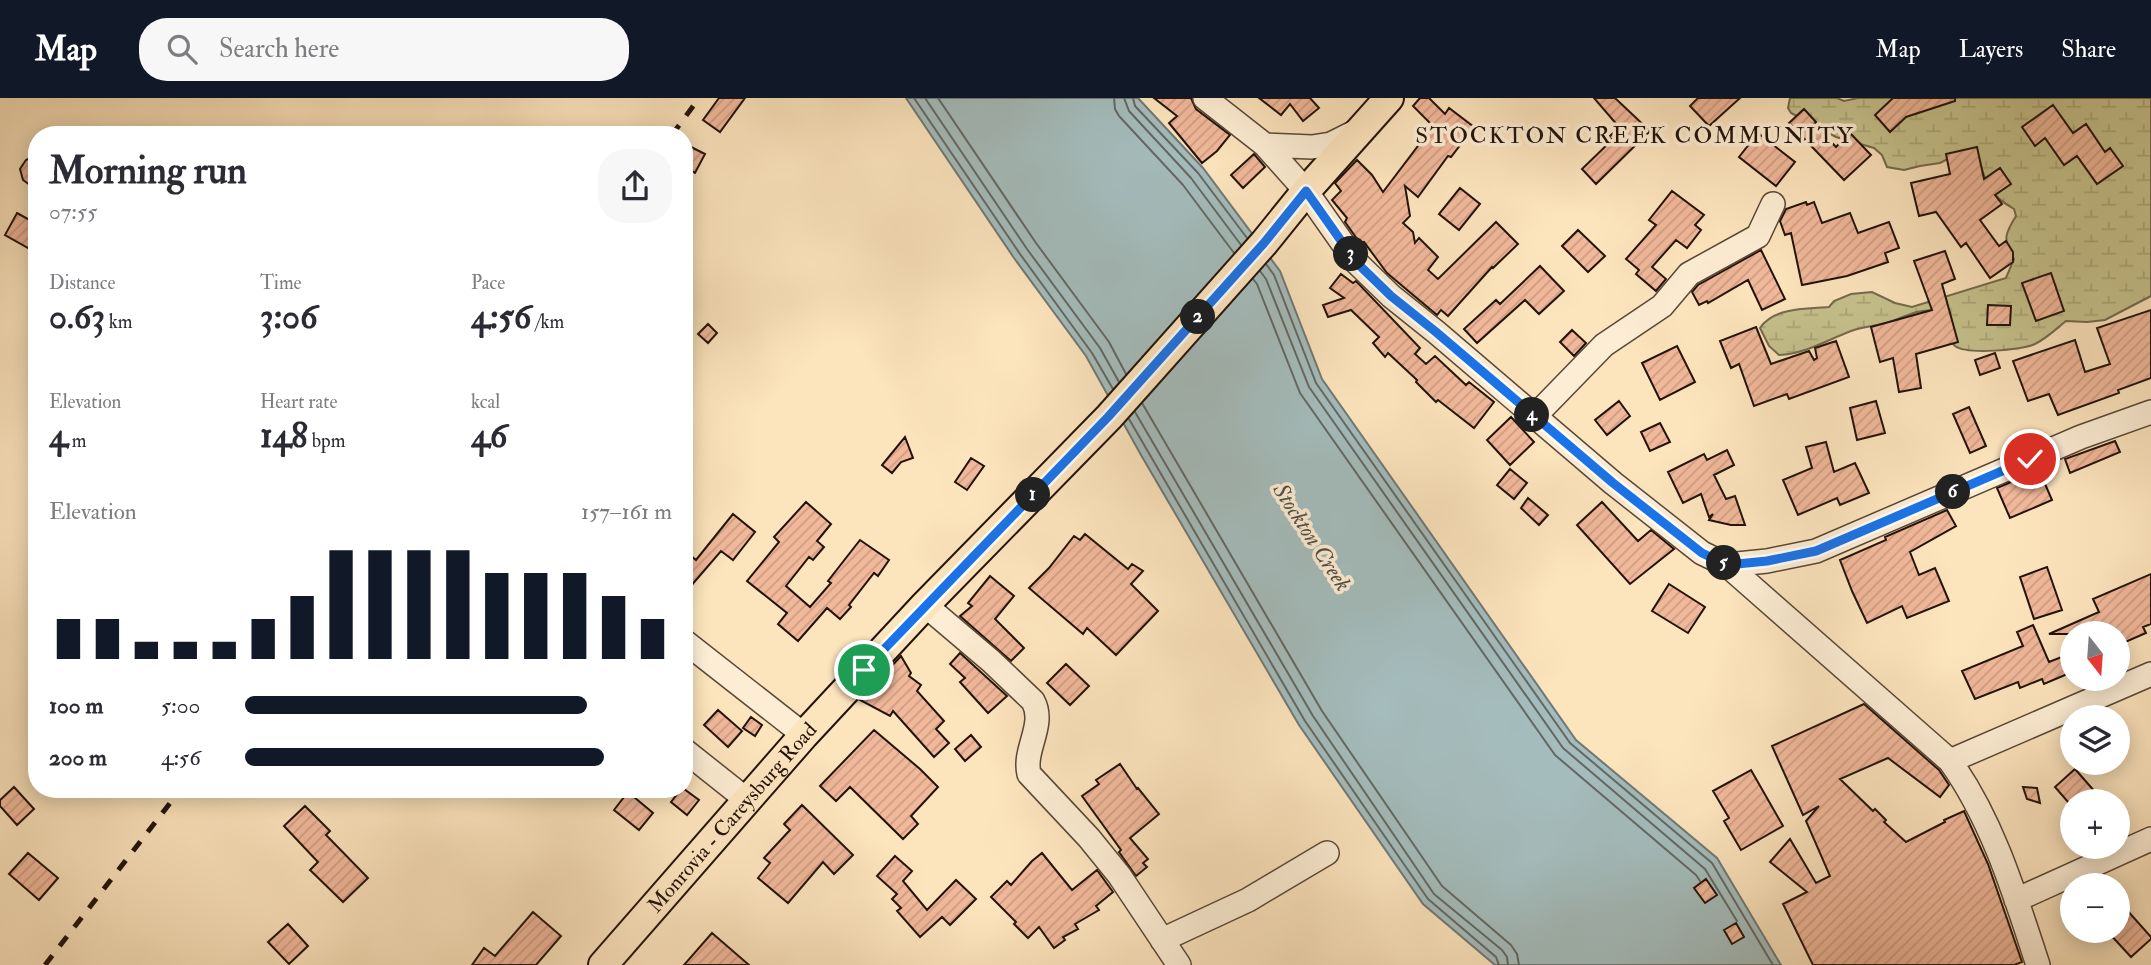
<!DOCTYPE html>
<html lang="en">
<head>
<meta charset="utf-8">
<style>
	:root { --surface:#fff; --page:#f7f7f7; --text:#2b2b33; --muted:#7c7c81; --accent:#111827 }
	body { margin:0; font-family:"IM FELL Double Pica",serif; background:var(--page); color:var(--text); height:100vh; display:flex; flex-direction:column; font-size:26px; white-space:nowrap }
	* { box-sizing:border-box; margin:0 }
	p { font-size:23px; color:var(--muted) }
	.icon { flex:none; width:38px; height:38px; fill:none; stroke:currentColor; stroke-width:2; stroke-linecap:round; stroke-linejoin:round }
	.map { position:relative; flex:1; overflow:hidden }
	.panel { position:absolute; left:28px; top:28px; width:665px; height:672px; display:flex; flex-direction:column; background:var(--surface); border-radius:28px; box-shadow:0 4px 18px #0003 }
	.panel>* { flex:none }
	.needle { width:46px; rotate:163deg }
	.controls { position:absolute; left:2060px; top:523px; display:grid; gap:14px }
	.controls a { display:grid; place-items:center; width:70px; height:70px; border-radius:50%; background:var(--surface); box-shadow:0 4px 18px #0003; font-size:35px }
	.pin { position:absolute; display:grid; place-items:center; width:60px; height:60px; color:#fff; margin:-30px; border:4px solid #fff; border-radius:50%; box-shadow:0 2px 7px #0007 }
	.km { position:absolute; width:35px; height:35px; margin:-18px; border-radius:50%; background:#222; color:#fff; font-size:19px; line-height:35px; text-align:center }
	.round { display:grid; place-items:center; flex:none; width:74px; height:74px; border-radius:28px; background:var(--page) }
	.overview { display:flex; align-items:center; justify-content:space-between; height:119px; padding:0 21px }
	h1 { font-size:38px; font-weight:700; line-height:52px }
	.figures { display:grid; grid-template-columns:repeat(3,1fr); gap:10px; height:119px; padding:7px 21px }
	.figures div { display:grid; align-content:center }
	.figures b { font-size:35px; font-weight:700 }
	.figures small { font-size:19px; font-weight:400 }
	.figures p { font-size:19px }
	.chart { height:196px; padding:14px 21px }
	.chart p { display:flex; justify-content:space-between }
	.chart svg { width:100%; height:126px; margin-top:7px; stroke:var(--accent); stroke-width:6 }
	ul { padding:0 21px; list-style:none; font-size:23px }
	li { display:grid; grid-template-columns:112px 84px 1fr; align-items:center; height:52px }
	li i { height:18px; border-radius:9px; background:var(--accent) }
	header { display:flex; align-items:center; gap:42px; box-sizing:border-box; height:98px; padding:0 35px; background:var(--accent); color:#fff }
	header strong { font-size:33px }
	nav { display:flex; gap:38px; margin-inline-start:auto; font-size:24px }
	.search { width:490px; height:63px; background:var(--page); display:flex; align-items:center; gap:18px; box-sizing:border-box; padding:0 24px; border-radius:28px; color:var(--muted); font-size:26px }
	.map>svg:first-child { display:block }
	.wetland { fill:url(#wetland-marsh); stroke:#746a4c; stroke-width:2 }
	.water { fill:#a4bcbc; stroke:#707875; stroke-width:2 }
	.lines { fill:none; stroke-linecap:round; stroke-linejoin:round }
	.shore { stroke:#636863; stroke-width:2 }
	.building { fill:url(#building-hatch); stroke:#22130a; stroke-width:2 }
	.minor-casing { stroke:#584737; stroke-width:26 }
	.major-casing { stroke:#22130a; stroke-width:32 }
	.minor { stroke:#fdedd4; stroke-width:23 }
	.major { stroke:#fce4bd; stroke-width:28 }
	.rail { stroke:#22130a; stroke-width:5; stroke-dasharray:12 12; stroke-linecap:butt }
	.route-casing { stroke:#fff; stroke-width:14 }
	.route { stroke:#1a73e8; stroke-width:9 }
	.labels { text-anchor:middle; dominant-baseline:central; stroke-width:7; stroke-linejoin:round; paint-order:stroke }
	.street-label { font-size:21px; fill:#22130a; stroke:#fdedd4 }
	.neighbourhood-label { font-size:23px; letter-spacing:2px; fill:#22130a; stroke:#fdedd4 }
	.water-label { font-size:23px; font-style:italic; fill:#504e48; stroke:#fdedd4 }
</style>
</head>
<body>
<header>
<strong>Map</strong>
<div class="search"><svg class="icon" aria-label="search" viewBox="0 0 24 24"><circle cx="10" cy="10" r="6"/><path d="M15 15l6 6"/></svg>Search here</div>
<nav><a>Map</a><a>Layers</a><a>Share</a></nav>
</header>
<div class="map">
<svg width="2151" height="867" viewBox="0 0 2151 867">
	<defs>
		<pattern id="wetland-marsh" width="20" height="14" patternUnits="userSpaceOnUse" patternTransform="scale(1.75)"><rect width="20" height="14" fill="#c6c28d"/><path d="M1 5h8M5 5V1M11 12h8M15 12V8" fill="none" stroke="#aaa678"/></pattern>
		<pattern id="building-hatch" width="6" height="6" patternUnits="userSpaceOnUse" patternTransform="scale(1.75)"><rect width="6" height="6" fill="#f1b89a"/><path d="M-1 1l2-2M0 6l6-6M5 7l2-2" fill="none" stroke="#ce9d83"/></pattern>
	</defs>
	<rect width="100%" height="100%" fill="#fce4bd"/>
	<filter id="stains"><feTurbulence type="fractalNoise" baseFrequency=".00286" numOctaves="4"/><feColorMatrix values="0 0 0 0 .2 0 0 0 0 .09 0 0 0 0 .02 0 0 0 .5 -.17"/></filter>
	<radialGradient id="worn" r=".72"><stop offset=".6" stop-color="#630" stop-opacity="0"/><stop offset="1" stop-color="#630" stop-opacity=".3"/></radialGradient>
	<path class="wetland" d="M1790,0H1837L1844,3L1858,0H2151V198L2105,222L2087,224L2066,223C2056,231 2047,240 2035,246C2021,252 1967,257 1955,248C1946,240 1944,224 1941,213C1922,210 1910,216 1893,223C1880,228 1864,228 1851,233C1827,242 1805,256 1779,257L1769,248L1760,230C1774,209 1807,211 1829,209L1834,203L1851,196L1872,194L1895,205L1912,209L2006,180L2014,161C2003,141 2004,137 2016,118L2014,111C1986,95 1986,84 1977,55L1961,54L1940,65L1920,68L1904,72L1887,69L1882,57L1874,50L1836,39L1791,15L1788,10Z"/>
	<path class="water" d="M906,0H1138L1203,70L1280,173L1322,281L1576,642L1717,760L1781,867H1495L1423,806L1299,627L1141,357L1086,258L1014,160Z"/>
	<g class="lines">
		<path class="shore" d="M914,0L1020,156L1092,255L1113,291
			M925,0L1027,151L1100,250L1119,284
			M938,0L1036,145L1109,244L1126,276
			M1114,0L1115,11L1119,18L1183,87L1234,155
			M1124,0L1129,13L1191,80L1241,147
			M1133,0L1135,8L1198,75L1247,140
			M1266,166L1274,177L1316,285L1570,645L1712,765L1773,867
			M1260,173L1266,181L1309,289L1563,650L1705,771L1737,823
			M1253,181L1257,186L1300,295L1555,657L1696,777L1700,783
			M1142,305L1322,613L1442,788L1511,847L1517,856L1519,867
			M1135,314L1313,618L1434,796L1502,852L1507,859L1508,867
			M1129,321L1305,623L1428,801L1496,859L1499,867"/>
	</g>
	<path class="building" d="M719,0H745L720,34L703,22Z
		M1154,0H1191L1196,11L1230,37L1217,53L1202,65L1169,25L1177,18Z
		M1259,0H1310L1319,10L1303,23L1290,6L1281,17Z
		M1420,0H1429L1445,16L1449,10L1474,29L1451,59L1448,58L1418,99L1405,88L1410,118L1403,125L1413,134L1415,145L1419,140L1438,159L1428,172L1438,181L1496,124L1518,146L1493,170L1492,169L1448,218L1441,212L1437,217L1387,175L1364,144L1360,145L1345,124L1347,120L1332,102L1341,93L1335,85L1357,62L1372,77L1383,94L1433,28L1413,8Z
		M1594,0H1615L1650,33L1596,86L1582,71L1612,42L1609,39L1619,29Z
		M1698,0H1740L1709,28L1690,8Z
		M1893,0H1955V3L1906,19L1890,34L1875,17Z
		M2053,7L2073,35L2086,26L2105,54L2110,50L2123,68L2097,86L2077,58L2064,67L2045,40L2035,48L2022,29Z
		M1804,11L1816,24L1814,26L1836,49L1850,35L1871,57L1844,82L1789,25Z
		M1758,35L1795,64L1776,88L1739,59Z
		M689,48L705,56L695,75L684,69V58Z
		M1977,49L1984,81L2000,70L2011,86L1995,97L2002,106L1980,122L1999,148L2006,143L2013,154V164L1990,180L1966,145L1961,149L1936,114L1919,118L1911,85L1950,76L1946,56Z
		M1254,56L1265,69L1243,90L1231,77Z
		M37,57V92L23,82L20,71L26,62Z
		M1460,90L1480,106L1459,132L1439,116Z
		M1672,93L1704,117L1695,127L1701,132L1687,150L1676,142L1652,169L1666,181L1656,193L1636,176L1639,172L1626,161L1656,127L1649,122Z
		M1806,104L1807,107L1814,104L1822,125L1850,115L1858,135L1889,124L1899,150L1885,155L1888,164L1847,178L1802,187L1791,135L1785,137L1780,123L1786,111Z
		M17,115L37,126V155L5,137Z
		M1578,132L1605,158L1588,174L1562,148Z
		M1761,152L1785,201L1762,212L1748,182L1708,205L1707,203L1699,207L1692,194L1698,187Z
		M1945,153L1955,181L1942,186L1958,244L1916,256L1921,290L1899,294L1893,260L1880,264L1871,229L1932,212L1914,163Z
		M1540,168L1564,193L1539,216L1525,202L1477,245L1464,231L1496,202L1500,206Z
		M2051,175L2064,213L2036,223L2022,185Z
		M1341,176L1353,185L1356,183L1420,250L1415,256L1426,266L1435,258L1466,287L1469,284L1494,304L1474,330L1438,302L1436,304L1416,284L1417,282L1388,255L1385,259L1373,245L1379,239L1351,212L1328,219L1323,207L1344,200L1330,190Z
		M1988,207L2011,208L2010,227H1987Z
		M2151,212V280L2118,292L2119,295L2058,317L2049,296L2028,303L2013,263L2075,242L2085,274L2110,266L2097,230Z
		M708,226L717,235L708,245L698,236Z
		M1756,229L1771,266L1809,253L1814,262L1817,260L1815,250L1836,243L1849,279L1789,301L1787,296L1754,308L1739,266L1731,270L1720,243Z
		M1572,232L1586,245L1574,258L1560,244Z
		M1677,248L1695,284L1660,302L1642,265Z
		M1995,255L2000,270L1980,277L1975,262Z
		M1619,303L1630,318L1607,337L1595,322Z
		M1876,303L1885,335L1857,342L1850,310Z
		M1969,309L1986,348L1970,355L1953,316Z
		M1511,319L1534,344L1510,367L1487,342Z
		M1660,325L1670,344L1650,353L1641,334Z
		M905,339L913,360L901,364L892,375L882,367Z
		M2115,343L2120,354L2070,375L2065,361Z
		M1826,344L1834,374L1855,365L1869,395L1840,407L1837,400L1798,417L1783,382L1812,370L1806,349Z
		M1727,352L1734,367L1714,377L1726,401L1735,398L1745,427H1731L1709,422L1713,416L1709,419L1701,396L1683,405L1668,374L1704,356L1707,362Z
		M971,360L984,368L967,392L955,384Z
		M1510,371L1527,385L1514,401L1497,387Z
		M2039,372L2052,402L2010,420L1997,390Z
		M1528,400L1548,417L1539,427L1521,410Z
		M806,404L831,426L817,443L824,449L813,462L809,459L786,488L810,509L831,485L828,483L860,442L889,462L878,478L874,475L849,507L851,509L840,521L827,510L798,543L778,526L787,515L747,483L779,444L774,439Z
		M1602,404L1638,443L1651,432L1674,451L1630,486L1577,427Z
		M1947,412L1956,428L1910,454L1919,477L1935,470L1949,503L1907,520L1902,508L1867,525L1852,493L1840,462L1886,442L1885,439Z
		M733,416L755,434L733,462L721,453L684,496V452L696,462Z
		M1085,436L1128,471L1132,466L1143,473L1131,486L1158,513L1116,557L1087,530L1083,536L1029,490L1049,470L1074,438L1080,442Z
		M2047,469L2062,512L2034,521L2020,479Z
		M2151,476V526L2143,529L2146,535L2123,545L2118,536H2049L2099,514L2093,501Z
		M990,478L1014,498L995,521L1024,550L1011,563L960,518L972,508L968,505Z
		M1669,486L1705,509L1688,535L1652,513Z
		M2033,527L2049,564L2072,555V574L2044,586L2042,581L2020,590L2018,584L1975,601L1962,573L2023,548L2017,534Z
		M960,555L1007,598L988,615L960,584L965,580L950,566Z
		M901,558L911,575L909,578L921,587L917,593L944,623L936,631L949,645L934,659L893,613L890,618L860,602Z
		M1066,566L1089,588L1070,607L1047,585Z
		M1864,606L1939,672L1949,687L1940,699L1888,660L1840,681L1873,713L1875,711L1886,722L1884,724L1906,744L1945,724L1944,722L1964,713L1988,766L2022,864L2014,867H1813L1783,806L1807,794L1770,764L1790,741L1816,785L1830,778L1806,723L1819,708L1803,717L1772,648Z
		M718,612L742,633L728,649L704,627Z
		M751,619L762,627L755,638L743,630Z
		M874,632L920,671L938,689L911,718L918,726L903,741L850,689L836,703L820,688Z
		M971,637L981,649L965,663L955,651Z
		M1120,666L1137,691L1138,690L1159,716L1130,740L1148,761L1143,765L1147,769L1136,778L1119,754L1121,752L1082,698L1099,686L1096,682Z
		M2075,671L2104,704H2068L2055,689Z
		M1751,672L1783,728L1741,752L1724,723L1729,720L1713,693Z
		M14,689L34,711L17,727L0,708V702Z
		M2023,689L2037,690L2040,705L2027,701Z
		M681,691H684L699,702L687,717L671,704Z
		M628,694L653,715L639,732L614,712Z
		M802,707L853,757L834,776L823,764L788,805L758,780L770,765L764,760L790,732L784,726Z
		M305,708L330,733L326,737L368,780L343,804L310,772L318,764L284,728Z
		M28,755L58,780L39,802L9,776Z
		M1042,755L1072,792L1097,772L1113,794L1096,808L1099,812L1075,826L1078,831L1063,839L1065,842L1054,850L1039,829L1028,840L1014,826L1016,824L991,799L1007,783L1011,787L1032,763Z
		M895,758L912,773L903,783L927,812L956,782L976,801L950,827L942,819L920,839L897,813L901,810L892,801L897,796L877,778Z
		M1706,781L1717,797L1705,805L1694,790Z
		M2118,802L2151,839V841L2131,859L2107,833H2118Z
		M533,814L561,838L536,867H472L484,850L495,858Z
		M1736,825L1744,839L1732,846L1724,832Z
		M288,826L308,848L289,866L268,844Z
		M712,835L749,867H684Z"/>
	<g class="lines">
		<g class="minor-casing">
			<path id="minor" d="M1205,0L1265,47L1306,93L1356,164L1391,198L1436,234L1613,385L1702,455L1727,467L1767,463L1816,453L2081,339L2151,314
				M1265,47L1312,49L1331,46L1357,33
				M1534,319L1604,247L1662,208L1689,176L1758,138L1773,106
				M1727,467L1950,663C1993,723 2015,797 2038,867
				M925,507L991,563L1033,603C1046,627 1023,651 1029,676L1089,740L1119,777L1179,867
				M684,543L804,637
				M684,652L747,702
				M1950,663L2151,576
				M2016,802L2151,741
				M1162,842L1248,802L1327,755"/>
		</g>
		<g class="major-casing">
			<g id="major">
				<path id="s1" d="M603,867L804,637L925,507L1109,319L1264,145L1306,93L1389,0"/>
			</g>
		</g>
		<use href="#minor" class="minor"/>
		<use href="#major" class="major"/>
		<path class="rail" d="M672,37L699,0
			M45,867L181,691"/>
	</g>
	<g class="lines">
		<g class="route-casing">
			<path id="route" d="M864,572L1108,319L1264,145L1306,93L1356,164L1391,198L1436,234L1613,385L1702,455L1727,467L1767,463L1816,453L2030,361"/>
		</g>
		<use href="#route" class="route"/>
	</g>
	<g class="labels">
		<g class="street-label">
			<text stroke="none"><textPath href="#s1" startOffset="196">Monrovia - Careysburg Road</textPath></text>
		</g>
		<g class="neighbourhood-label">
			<text x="1635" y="37">STOCKTON CREEK COMMUNITY</text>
		</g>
		<g class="water-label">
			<text transform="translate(1312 439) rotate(57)">Stockton Creek</text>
		</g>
	</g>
	<rect width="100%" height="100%" filter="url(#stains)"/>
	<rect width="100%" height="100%" fill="url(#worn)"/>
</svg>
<div class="controls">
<a><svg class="needle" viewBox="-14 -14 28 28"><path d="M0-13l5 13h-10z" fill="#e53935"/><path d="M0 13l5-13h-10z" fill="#7c7c81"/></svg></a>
<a><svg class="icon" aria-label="layers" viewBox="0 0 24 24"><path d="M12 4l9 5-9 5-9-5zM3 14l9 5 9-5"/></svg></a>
<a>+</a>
<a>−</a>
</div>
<div class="pin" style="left:864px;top:572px;background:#1e9e55"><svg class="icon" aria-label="arrive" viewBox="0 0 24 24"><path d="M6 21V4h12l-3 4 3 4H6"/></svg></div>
<div class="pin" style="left:2030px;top:361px;background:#d93025"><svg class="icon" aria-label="check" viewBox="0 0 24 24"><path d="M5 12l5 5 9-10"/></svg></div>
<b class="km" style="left:1033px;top:397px">1</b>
<b class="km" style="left:1198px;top:219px">2</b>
<b class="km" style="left:1351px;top:156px">3</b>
<b class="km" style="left:1532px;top:317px">4</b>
<b class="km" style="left:1724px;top:465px">5</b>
<b class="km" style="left:1953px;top:394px">6</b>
<section class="panel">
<div class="overview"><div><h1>Morning run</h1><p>07:55</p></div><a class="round"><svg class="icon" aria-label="share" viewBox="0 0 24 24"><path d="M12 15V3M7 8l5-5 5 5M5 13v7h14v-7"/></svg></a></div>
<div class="figures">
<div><p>Distance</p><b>0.63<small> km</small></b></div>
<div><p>Time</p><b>3:06</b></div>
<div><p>Pace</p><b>4:56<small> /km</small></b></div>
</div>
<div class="figures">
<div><p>Elevation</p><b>4<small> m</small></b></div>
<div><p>Heart rate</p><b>148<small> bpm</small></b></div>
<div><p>kcal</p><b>46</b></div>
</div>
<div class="chart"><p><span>Elevation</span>157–161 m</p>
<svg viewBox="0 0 160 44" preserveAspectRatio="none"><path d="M5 44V30M15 44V30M25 44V38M35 44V38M45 44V38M55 44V30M65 44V22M75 44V6M85 44V6M95 44V6M105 44V6M115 44V14M125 44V14M135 44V14M145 44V22M155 44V30"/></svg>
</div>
<ul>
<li><b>100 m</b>5:00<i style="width:80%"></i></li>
<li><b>200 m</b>4:56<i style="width:84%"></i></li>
</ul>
</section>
</div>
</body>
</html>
